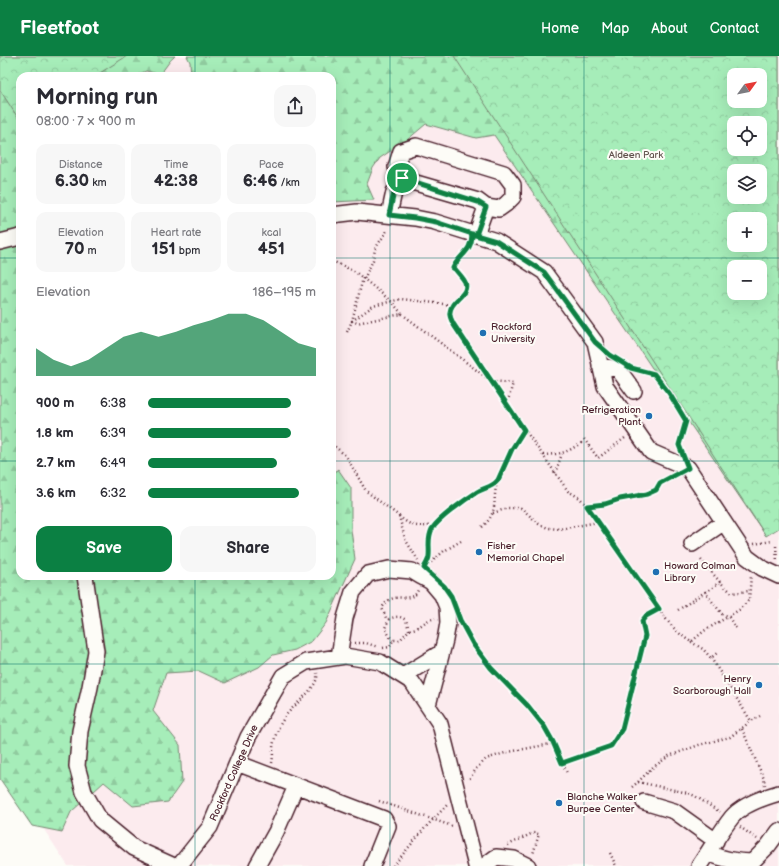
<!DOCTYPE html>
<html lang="en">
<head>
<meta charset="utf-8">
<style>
	:root { --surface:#fff; --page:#f7f7f7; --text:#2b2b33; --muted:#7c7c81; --accent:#0b8043 }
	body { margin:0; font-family:"Balsamiq Sans",sans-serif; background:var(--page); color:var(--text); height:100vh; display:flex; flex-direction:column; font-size:15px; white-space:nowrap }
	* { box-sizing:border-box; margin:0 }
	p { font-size:13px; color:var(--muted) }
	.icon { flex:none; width:22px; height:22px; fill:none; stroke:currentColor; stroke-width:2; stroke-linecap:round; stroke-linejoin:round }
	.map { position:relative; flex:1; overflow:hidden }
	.sheet { position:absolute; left:16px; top:16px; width:320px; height:508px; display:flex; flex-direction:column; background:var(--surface); border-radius:12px; box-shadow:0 4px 16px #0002 }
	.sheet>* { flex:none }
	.needle { width:26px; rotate:57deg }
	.fabs { position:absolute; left:727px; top:12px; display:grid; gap:8px }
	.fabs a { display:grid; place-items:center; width:40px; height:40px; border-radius:8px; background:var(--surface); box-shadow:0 4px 16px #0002; font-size:20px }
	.pin { position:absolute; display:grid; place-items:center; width:34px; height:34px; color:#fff; margin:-17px; border:2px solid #fff; border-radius:50%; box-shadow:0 1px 4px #0007 }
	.round { display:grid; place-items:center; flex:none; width:42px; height:42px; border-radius:12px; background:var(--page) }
	.overview { display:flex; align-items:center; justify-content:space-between; height:68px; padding:0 20px }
	h1 { font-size:22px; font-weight:700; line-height:30px }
	.figures { display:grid; grid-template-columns:repeat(3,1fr); gap:6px; height:68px; padding:4px 20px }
	.figures div { display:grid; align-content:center; border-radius:10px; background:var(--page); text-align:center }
	.figures b { font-size:17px; font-weight:700 }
	.figures small { font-size:11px; font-weight:400 }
	.figures p { font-size:11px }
	.chart { height:112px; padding:8px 20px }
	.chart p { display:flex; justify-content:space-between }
	.chart svg { width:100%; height:72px; margin-top:4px; fill:var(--accent); opacity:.7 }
	.primary-button { display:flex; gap:8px; margin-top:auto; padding:8px 20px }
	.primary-button a { flex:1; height:46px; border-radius:12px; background:var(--accent); color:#fff; font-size:16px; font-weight:700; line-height:46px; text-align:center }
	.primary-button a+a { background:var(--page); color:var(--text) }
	ul { padding:0 20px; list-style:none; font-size:13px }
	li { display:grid; grid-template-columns:64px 48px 1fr; align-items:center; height:30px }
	li i { height:10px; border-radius:5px; background:var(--accent) }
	header { display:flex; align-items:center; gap:24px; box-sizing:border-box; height:56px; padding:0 20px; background:var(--accent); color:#fff }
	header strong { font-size:19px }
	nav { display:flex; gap:22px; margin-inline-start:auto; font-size:14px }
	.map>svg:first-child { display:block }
	.built { fill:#fcebee }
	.forest { fill:url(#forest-firs); stroke:#788672; fill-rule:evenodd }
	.park { fill:url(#park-crowns); stroke:#788672; fill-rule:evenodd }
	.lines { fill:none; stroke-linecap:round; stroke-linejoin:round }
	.minor-casing { stroke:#4a1f2b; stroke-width:18 }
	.path { stroke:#4a1f2b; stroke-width:2.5; stroke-dasharray:1 3; stroke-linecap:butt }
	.minor { stroke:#fdfcf7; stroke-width:15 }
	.route-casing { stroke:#fff; stroke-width:8 }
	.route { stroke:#0b8043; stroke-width:5 }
	.grid { fill:none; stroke:#0f766e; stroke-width:1; stroke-opacity:0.55 }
	.poi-dot { fill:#1f6fb2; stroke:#fdfcf7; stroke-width:1.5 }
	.labels { text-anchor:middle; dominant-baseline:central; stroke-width:4; stroke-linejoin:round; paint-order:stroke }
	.park-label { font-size:10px; fill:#61524e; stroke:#fdfcf7 }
	.poi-label { font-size:10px; fill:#4a1f2b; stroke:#fdfcf7; text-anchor:start }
	.street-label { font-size:10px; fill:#4a1f2b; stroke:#fdfcf7 }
</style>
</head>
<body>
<header>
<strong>Fleetfoot</strong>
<nav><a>Home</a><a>Map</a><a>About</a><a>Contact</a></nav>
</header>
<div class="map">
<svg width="779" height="810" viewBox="0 0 779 810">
	<defs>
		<pattern id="forest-firs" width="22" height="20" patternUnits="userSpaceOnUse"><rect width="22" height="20" fill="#a6edb9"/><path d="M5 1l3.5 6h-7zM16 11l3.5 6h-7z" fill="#90cb9f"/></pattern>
		<pattern id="park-crowns" width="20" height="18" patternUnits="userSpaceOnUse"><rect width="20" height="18" fill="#a6edb9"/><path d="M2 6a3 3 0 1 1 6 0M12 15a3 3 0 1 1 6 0" fill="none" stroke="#90cb9f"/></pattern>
	</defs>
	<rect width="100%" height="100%" fill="#fdfcf7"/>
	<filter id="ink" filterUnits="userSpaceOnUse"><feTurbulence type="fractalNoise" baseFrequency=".025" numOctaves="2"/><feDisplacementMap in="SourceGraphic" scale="8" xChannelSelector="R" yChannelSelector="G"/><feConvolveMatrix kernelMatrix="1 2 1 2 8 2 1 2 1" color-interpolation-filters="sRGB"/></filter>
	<g filter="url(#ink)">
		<path class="built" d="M127,0H454L766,480L779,472V810H68L0,707V82L20,520H332V20H95Z"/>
		<path class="forest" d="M0,0H175C168,5 166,13 159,18L146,15L135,20H20V520H332V418L338,413L351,432V474L355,503L326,567L312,585L295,594L273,599L259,611L225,627L199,615L166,617L153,655L180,689L182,726L168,746L133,750L104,726L71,756L62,776L32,770L0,723Z
			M187,0H779V463L772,468L766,480L494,79L476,82L426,68L407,84L380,102L373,112L367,128L374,144L332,146V20H191L190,6ZM734,19H760V45H734ZM734,67H760V93H734ZM734,115H760V141H734ZM734,163H760V189H734ZM734,211H760V237H734Z"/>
		<path class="park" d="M0,0H127L95,20H20V65L0,34Z
			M454,0H779V472L766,480ZM734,19H760V45H734ZM734,67H760V93H734ZM734,115H760V141H734ZM734,163H760V189H734ZM734,211H760V237H734Z"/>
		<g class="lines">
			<g class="minor-casing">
				<path id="minor" d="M402,123L396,111L401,95L416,90L504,117L513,129V141L506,148L499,153L486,151
					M332,159L357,156L415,162L435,166L496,185L544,216L595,286L605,330L651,396L688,412L747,501L762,512L779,520
					M389,159L394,136L402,123L478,145L486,151L476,179
					M0,186L20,181
					M600,310L618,313L634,335
					M692,488L724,466
					M85,520L96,595L90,631L80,675L77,710L84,736L100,764L134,792L174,810
					M339,601L345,562L353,536L368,518L389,513L412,515L422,521L431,526L442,539L447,551L448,567L445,584L428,649
					M403,620L442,596
					M237,707L384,763L388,770L372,810
					M644,746L674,755L716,785
					M708,797C722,803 737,806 752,806L768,790L779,775
					M179,810L210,771L248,681L283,620L306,606L345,600L380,606L412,626L440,668L476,810
					M257,810L276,776L296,730
					M484,810L496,801L514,803L528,810
					M699,810C710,794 720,776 732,761C742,749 765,741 779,737"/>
			</g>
			<path class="path" d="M470,190L457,205L453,212L455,213C458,217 463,222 465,226C472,243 442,241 454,269L506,347L568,435L580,442L589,453L659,553L646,559L642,565L645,580L622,673L611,690L562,707
				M332,205L354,215L364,223
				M363,222L352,265L357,267L402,258L392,246L364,223L373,204L375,193L388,173
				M402,258L491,325L513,327L507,348
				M347,276L352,265L373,250L401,243L452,249
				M635,313L653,318L669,337L686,365L679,389L682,396
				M584,383L598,402L625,382
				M332,388L346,400L366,435L399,460L405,483L418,504
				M543,399C561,398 566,397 581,387L579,386
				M555,417L562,398
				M587,450L605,448L620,443L647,438L656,434L660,427L672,419
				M493,457L508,452H521L539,468L548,472L560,473L598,466
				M399,460C412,472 419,471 435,469
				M482,471C499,456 492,446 497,426
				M754,488L772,485
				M776,490L777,506
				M701,504L720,526
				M426,509C432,496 425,486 432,473C439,462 466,443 477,436C485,431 492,432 498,424L512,393L525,374
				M428,509L444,495L461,485
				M706,536L720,526L732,537L749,535
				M659,553C668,567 677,577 691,586L704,575L739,554L749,544L751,520
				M678,554L705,536L722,558L728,560L737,574
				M389,563L385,572L390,581L393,584
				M462,568C470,583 479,599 491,612C514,638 536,656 553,686L551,688L508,696L486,703L476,713L468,725
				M409,574L406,564C400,560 397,560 389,563L386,562L382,552C393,534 403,547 416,538L418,534
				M691,586L703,593L711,602L717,597
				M355,587H366L378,591
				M383,592L390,591L393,584H400L409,574L417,572L427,565L435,562
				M711,602L751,665L760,660
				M742,673L764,723L765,729
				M553,686L567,717
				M272,707C273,702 273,697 273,692C274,680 280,667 287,658C295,648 320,630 317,617
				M638,726L652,712L669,700L699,689L730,681L751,665
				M632,731L638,726L688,737L695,740L720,756
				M379,745L452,770
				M740,771L757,783
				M508,789L533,777L539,778L533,798
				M610,797L616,810
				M393,810L425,772L447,749"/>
			<use href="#minor" class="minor"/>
		</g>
	</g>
	<g class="lines" filter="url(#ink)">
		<g class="route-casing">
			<path id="route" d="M402,122L478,146L486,151L476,179L472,178C472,196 460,198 453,212L455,213C458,217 463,222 465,226C470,239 451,243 450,256C449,261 452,265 454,269L524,374L512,393L498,424C492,432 485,431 477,436C466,443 439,462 432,473C427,483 430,490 429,500C429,504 426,508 424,512L444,530L451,540L460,564L473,588L491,612L528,650L544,670L553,686L562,707L611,690L622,673L645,580L642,565L646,560L659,553L587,450L605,448L620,443L647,438L656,434L660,427L688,412L679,389L686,365L669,337L654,318L631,312L610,299L595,286L544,216L496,185L472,178L436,166L415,162L389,159L394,136L402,122"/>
		</g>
		<use href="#route" class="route"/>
	</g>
	<path class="grid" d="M195,0V20M390,0V810M584,0V810M0,202H20M332,202H779M0,405H20M332,405H779M195,520V810M0,608H779"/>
	<g class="poi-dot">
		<circle cx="483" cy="277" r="4"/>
		<circle cx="649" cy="360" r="4"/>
		<circle cx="479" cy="496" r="4"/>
		<circle cx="656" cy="516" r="4"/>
		<circle cx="759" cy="629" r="4"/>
		<circle cx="559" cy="747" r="4"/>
	</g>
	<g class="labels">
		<g class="park-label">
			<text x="636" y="99">Aldeen Park</text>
		</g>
		<g class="poi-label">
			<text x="491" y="271">Rockford<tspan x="491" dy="12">University</tspan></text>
			<text x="641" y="354" text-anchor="end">Refrigeration<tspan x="641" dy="12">Plant</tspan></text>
			<text x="487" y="490">Fisher<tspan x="487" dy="12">Memorial Chapel</tspan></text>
			<text x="664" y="510">Howard Colman<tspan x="664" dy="12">Library</tspan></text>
			<text x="751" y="623" text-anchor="end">Henry<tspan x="751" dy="12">Scarborough Hall</tspan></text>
			<text x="567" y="741">Blanche Walker<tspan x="567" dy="12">Burpee Center</tspan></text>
		</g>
		<g class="street-label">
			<text transform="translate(234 717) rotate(-66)">Rockford College Drive</text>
		</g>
	</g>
</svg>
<div class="fabs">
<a><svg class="needle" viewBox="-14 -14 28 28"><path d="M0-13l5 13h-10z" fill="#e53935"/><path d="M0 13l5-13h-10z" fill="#7c7c81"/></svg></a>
<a><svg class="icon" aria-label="locate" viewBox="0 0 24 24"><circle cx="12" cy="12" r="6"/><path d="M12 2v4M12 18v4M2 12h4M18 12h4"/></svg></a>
<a><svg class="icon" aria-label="layers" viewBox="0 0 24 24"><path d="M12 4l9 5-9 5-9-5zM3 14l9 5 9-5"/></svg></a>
<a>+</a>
<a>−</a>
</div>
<div class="pin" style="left:402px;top:122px;background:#1e9e55"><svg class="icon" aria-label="arrive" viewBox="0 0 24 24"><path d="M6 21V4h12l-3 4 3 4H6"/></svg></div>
<section class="sheet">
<div class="overview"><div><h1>Morning run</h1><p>08:00 · 7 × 900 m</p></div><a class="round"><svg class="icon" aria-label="share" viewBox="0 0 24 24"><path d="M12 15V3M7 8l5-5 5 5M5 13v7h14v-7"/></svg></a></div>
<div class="figures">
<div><p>Distance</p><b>6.30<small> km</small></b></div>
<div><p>Time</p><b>42:38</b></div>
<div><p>Pace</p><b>6:46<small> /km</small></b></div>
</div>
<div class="figures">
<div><p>Elevation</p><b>70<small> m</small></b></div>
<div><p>Heart rate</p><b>151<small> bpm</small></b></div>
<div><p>kcal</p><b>451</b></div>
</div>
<div class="chart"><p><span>Elevation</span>186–195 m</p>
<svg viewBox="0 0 160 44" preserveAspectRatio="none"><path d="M0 44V27L10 34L20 38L30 34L40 27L50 20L60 17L70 20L80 17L90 13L100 10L110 6L120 6L130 10L140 17L150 24L160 27V44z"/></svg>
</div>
<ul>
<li><b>900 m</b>6:38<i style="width:85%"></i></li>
<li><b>1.8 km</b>6:39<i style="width:85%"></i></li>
<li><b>2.7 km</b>6:49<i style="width:77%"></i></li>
<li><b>3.6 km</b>6:32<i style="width:90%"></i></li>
</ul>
<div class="primary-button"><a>Save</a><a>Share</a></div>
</section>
</div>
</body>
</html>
